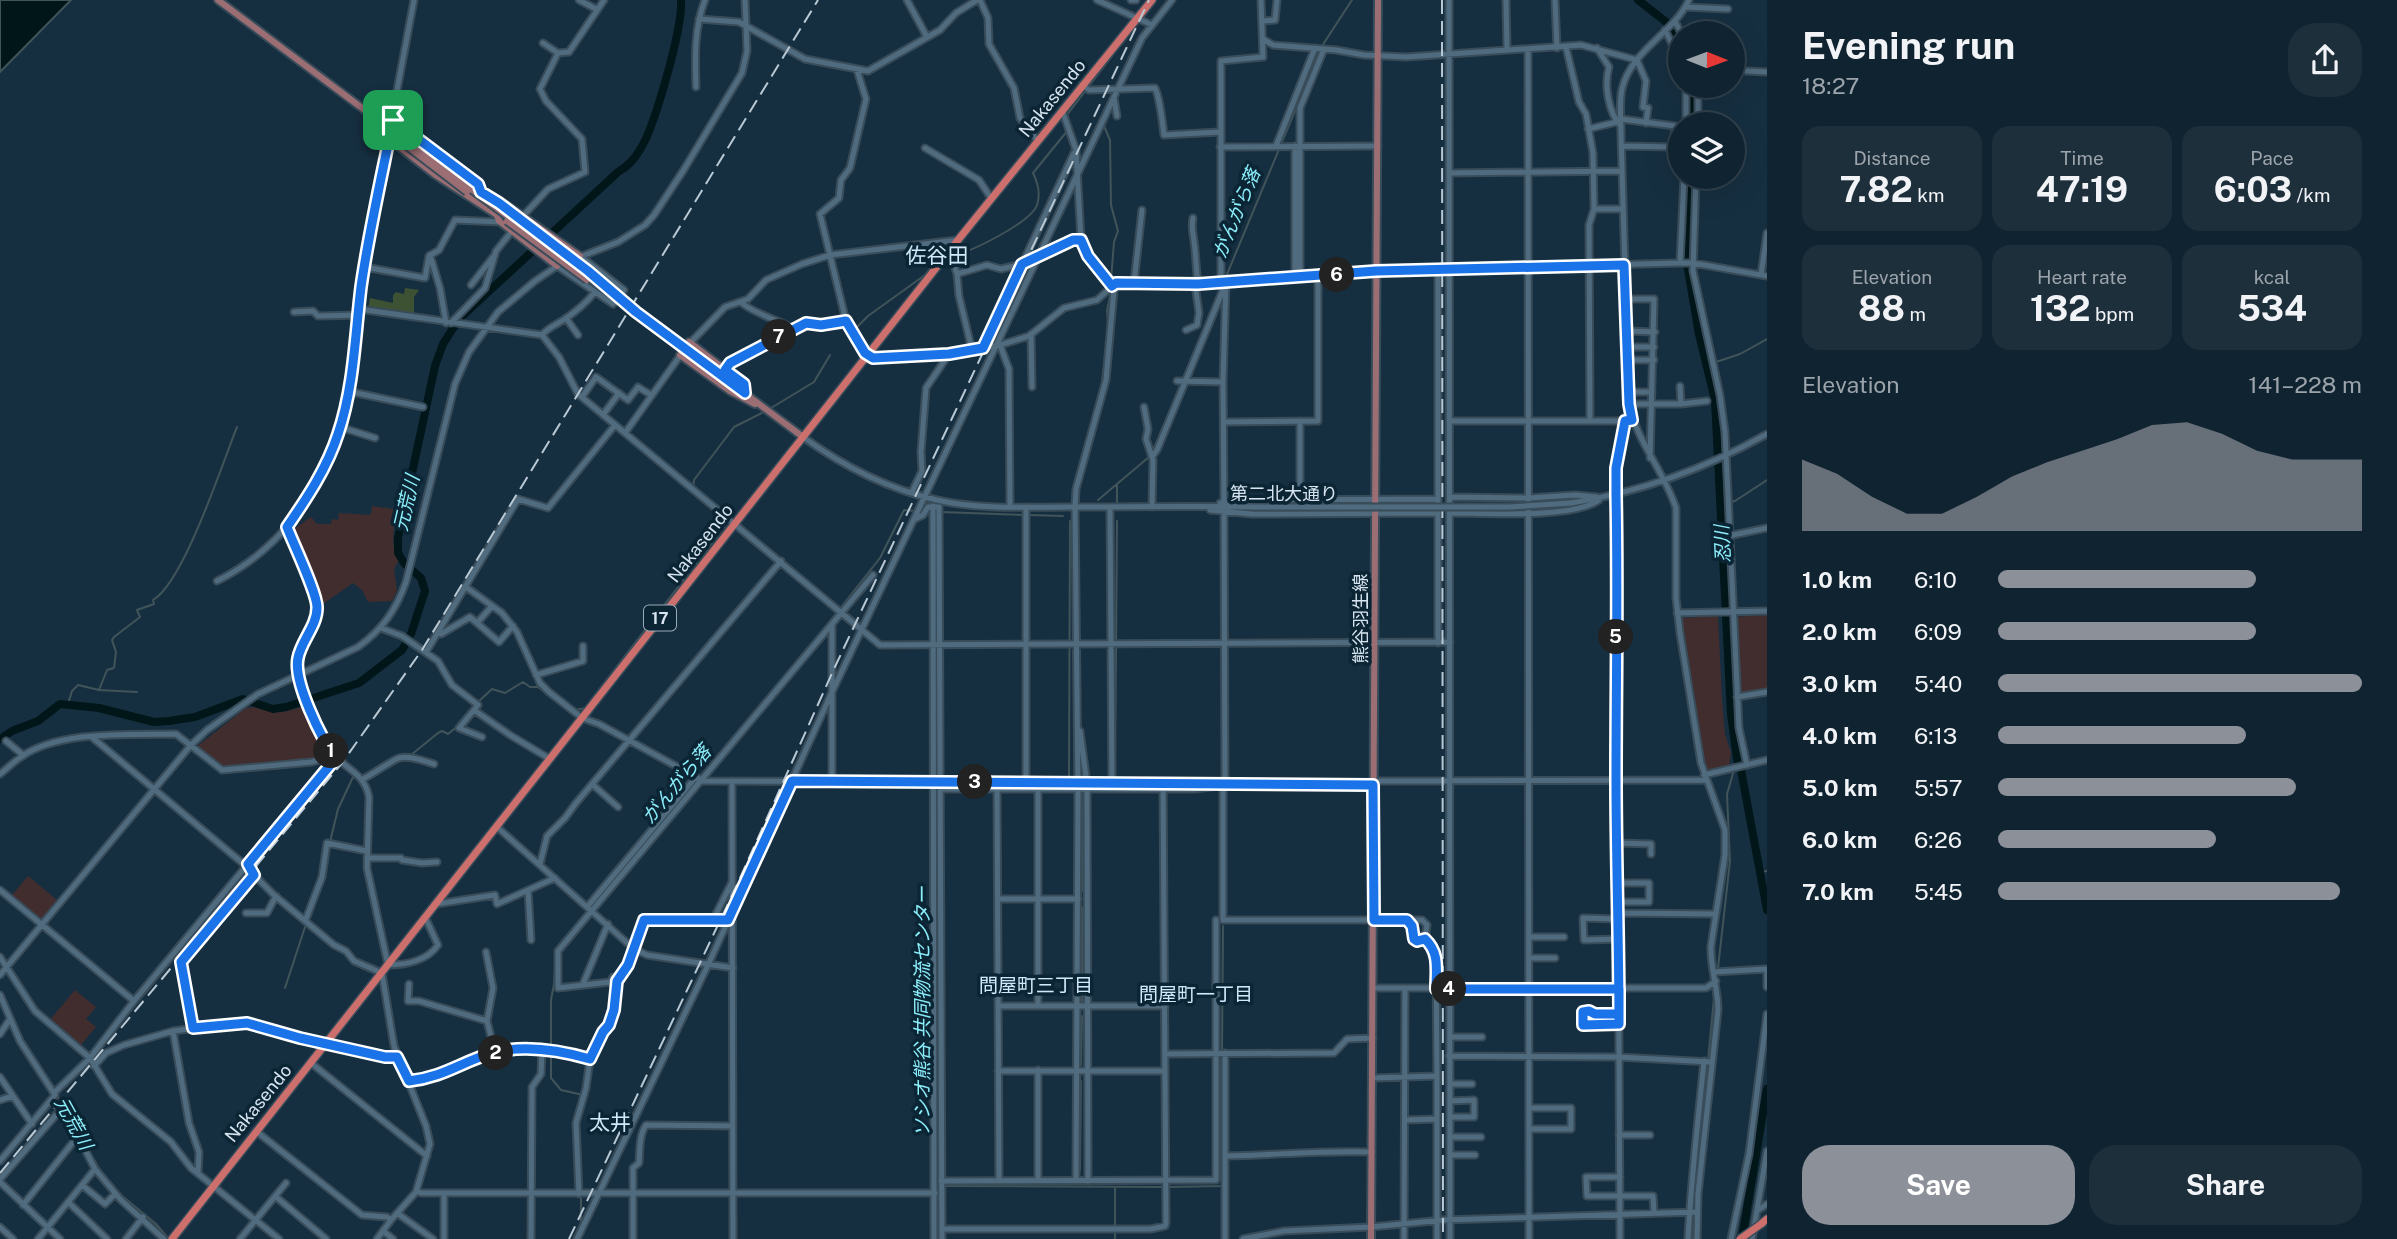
<!DOCTYPE html>
<html lang="en">
<head>
<meta charset="utf-8">
<style>
	:root { --surface:#102330; --page:#1e2f3c; --text:#f1f3f6; --muted:#9ca4ab; --line:#30404c; --accent:#8c9099 }
	body { margin:0; font-family:"Public Sans","Noto Sans JP",sans-serif; background:var(--page); color:var(--text); height:100vh; display:flex; flex-direction:column; font-size:26px; white-space:nowrap }
	* { box-sizing:border-box; margin:0 }
	p { font-size:23px; color:var(--muted) }
	.icon { flex:none; width:38px; height:38px; fill:none; stroke:currentColor; stroke-width:2; stroke-linecap:round; stroke-linejoin:round }
	.map { position:relative; flex:1; overflow:hidden }
	.panel { display:flex; flex-direction:column; background:var(--surface); width:630px }
	.panel>* { flex:none }
	.needle { width:46px; rotate:91deg }
	.controls { position:absolute; left:1668px; top:21px; display:grid; gap:14px }
	.controls a { display:grid; place-items:center; width:77px; height:77px; border-radius:50%; background:var(--surface); box-shadow:0 7px 28px #0002,0 0 0 2px var(--line); font-size:35px }
	.pin { position:absolute; display:grid; place-items:center; width:60px; height:60px; color:#fff; margin:-30px; border-radius:14px; box-shadow:0 4px 10px #0006 }
	.km { position:absolute; width:35px; height:35px; margin:-18px; border-radius:50%; background:#222; color:#fff; font-size:19px; line-height:35px; text-align:center }
	.round { display:grid; place-items:center; flex:none; width:74px; height:74px; border-radius:28px; background:var(--page) }
	.overview { display:flex; align-items:center; justify-content:space-between; height:119px; padding:0 35px }
	h1 { font-size:38px; font-weight:700; line-height:52px }
	.metrics { display:grid; grid-template-columns:repeat(3,1fr); gap:10px; height:119px; padding:7px 35px }
	.metrics div { display:grid; align-content:center; border-radius:18px; background:var(--page); text-align:center }
	.metrics b { font-size:35px; font-weight:700 }
	.metrics small { font-size:19px; font-weight:400 }
	.metrics p { font-size:19px }
	.chart { height:196px; padding:14px 35px }
	.chart p { display:flex; justify-content:space-between }
	.chart svg { width:100%; height:126px; margin-top:7px; fill:var(--accent); opacity:.7 }
	.action { display:flex; gap:14px; margin-top:auto; padding:14px 35px }
	.action a { flex:1; height:80px; border-radius:28px; background:var(--accent); color:#fff; font-size:28px; font-weight:700; line-height:80px; text-align:center }
	.action a+a { background:var(--page); color:var(--text) }
	ul { padding:0 35px; list-style:none; font-size:23px }
	li { display:grid; grid-template-columns:112px 84px 1fr; align-items:center; height:52px }
	li i { height:18px; border-radius:9px; background:var(--accent) }
	main { display:flex; flex:1; min-height:0 }
	.map>svg:first-child { display:block }
	.industrial { fill:#422d2e }
	.green { fill:#3d5133 }
	.water { fill:#001619; stroke:#405459; stroke-width:2 }
	.lines { fill:none; stroke-linecap:round; stroke-linejoin:round }
	.stream { stroke:#405459; stroke-width:2 }
	.river { stroke:#001619; stroke-width:8 }
	.minor-casing { stroke:#384c5a; stroke-width:9 }
	.major-casing { stroke:#384c5a; stroke-width:10 }
	.highway-casing { stroke:#384c5a; stroke-width:10 }
	.minor { stroke:#516b7e; stroke-width:5 }
	.major { stroke:#9b6e74; stroke-width:6 }
	.highway { stroke:#cd706d; stroke-width:7 }
	.rail { stroke:#b9c9d4; stroke-width:2; stroke-dasharray:14 7; stroke-linecap:butt }
	.minor-bridge-casing { stroke:#384c5a; stroke-width:9; stroke-linecap:butt }
	.major-bridge-casing { stroke:#384c5a; stroke-width:10; stroke-linecap:butt }
	.highway-bridge-casing { stroke:#384c5a; stroke-width:10; stroke-linecap:butt }
	.minor-bridge { stroke:#516b7e; stroke-width:5 }
	.major-bridge { stroke:#9b6e74; stroke-width:6 }
	.highway-bridge { stroke:#cd706d; stroke-width:7 }
	.route-casing { stroke:#fff; stroke-width:14 }
	.route { stroke:#1a73e8; stroke-width:9 }
	.labels { text-anchor:middle; dominant-baseline:central; stroke-width:7; stroke-linejoin:round; paint-order:stroke }
	.shield { fill:#0c2535; stroke:#99abb7; stroke-width:2 }
	.shield-label { font-size:16px; font-weight:bold; fill:#d6e4ef }
	.street-label { font-size:18px; fill:#d6e4ef; stroke:#0c2535 }
	.water-label { font-size:19px; font-style:italic; fill:#8ceffc; stroke:#0c2535 }
	.neighbourhood-label { font-size:19px; fill:#d0e8fa; stroke:#0c2535 }
	.quarter-label { font-size:21px; fill:#d0e8fa; stroke:#0c2535 }
</style>
</head>
<body>
<main>
<div class="map">
<svg width="1767" height="1239" viewBox="0 0 1767 1239">
	<rect width="100%" height="100%" fill="#162f40"/>
	<path class="industrial" d="M372,506L401,510L394,526L393,544L399,560L394,569L397,591L392,601L368,602L362,590L353,583L320,606L291,531L311,517L317,524H331L332,519L338,520L339,513L371,515Z
		M1767,615V691L1739,695L1734,617Z
		M1718,616L1722,699L1725,734L1731,753L1729,767L1706,771L1682,618Z
		M306,706L330,756L312,760L223,768L196,747L246,708L256,707L283,712Z
		M28,876L57,900L40,921L11,896Z
		M75,990L96,1007L86,1019L96,1027L80,1046L49,1021Z"/>
	<path class="green" d="M405,288L419,290L414,297V315L368,309L370,298L393,303V295L396,292L404,294Z"/>
	<path class="water" d="M0,0H71L0,72Z"/>
	<g class="lines">
		<path class="stream" d="M1322,46L1352,0
			M1067,115L1112,56
			M1104,126L1110,140L1111,205L1118,231L1114,242L1111,280
			M953,255C972,252 1031,222 1037,205C1041,193 1038,183 1033,173L1068,130
			M1225,279L1320,51
			M1108,324L1107,310L1110,297
			M854,330L868,316L925,275L940,257
			M1192,359L1221,287
			M1707,365L1740,354L1767,339
			M1101,389L1106,350
			M771,408L814,382L830,355
			M1152,453L1165,423
			M693,488L694,480L734,427L764,412
			M1072,498L1091,425
			M1098,500L1149,457
			M1117,503V484
			M1721,504L1735,501L1767,480
			M936,511L937,559
			M941,512L1023,515
			M1029,515L1063,516
			M811,645L880,558L904,510L915,511
			M99,690L137,692
			M591,700L728,522
			M478,702L492,689L505,693L523,682L530,687H538L569,711
			M68,704L72,691L78,685L99,690L107,670L114,668L116,652L112,640L114,637L140,617L137,610L154,604L153,600C184,582 222,464 237,427
			M575,710L586,708
			M411,755L438,733L442,731L448,734L459,725
			M1069,779L1070,521
			M1115,779L1117,521
			M330,842L338,809L354,775
			M1761,872L1767,871
			M1082,891L1083,804
			M561,943L576,926
			M556,951L554,984L551,1000V1078L561,1090L583,1095
			M1718,968L1730,861L1727,794L1734,770
			M285,988L306,924
			M1082,1002V907
			M14,1020L21,1037
			M1222,1051L1223,926
			M1708,1060L1714,998
			M1081,1065L1082,1016
			M57,1095L101,1172
			M936,1096L938,790
			M1080,1170L1081,1081
			M581,1171V1186
			M944,1186L1163,1187
			M1168,1187L1222,1186V1106
			M115,1190L156,1224L168,1238
			M581,1196V1225
			M1693,1209L1708,1065
			M1115,1239V1188
			M1692,1239L1693,1215"/>
		<path class="river" d="M1638,0L1674,28L1680,48
			M1691,86V124
			M1691,177L1686,258L1699,334L1715,400L1731,714L1737,759L1741,770L1767,910
			M0,739L12,731L38,721L60,704L99,708L154,722L169,721L195,717L243,699L273,709L286,707L359,683L402,650L411,634L425,591L421,578L404,563L398,553V538L435,366L443,344L459,319L618,172C627,167 636,157 641,148C655,125 683,27 681,0
			M1742,1239L1767,1089"/>
		<g class="minor-casing">
			<path id="minor" d="M579,0L596,9
				M907,0L927,37
				M980,0L988,18L989,44L1014,88L1020,118L1037,140
				M1097,0L1152,25
				M1131,0H1136
				M1449,0L1450,1239
				M1506,0L1507,49
				M1555,0L1557,48
				M1689,0C1673,34 1631,50 1622,89C1619,102 1621,119 1621,134L1629,404C1637,442 1664,471 1676,508V598L1680,633L1701,763L1725,830V855L1711,946C1710,967 1718,988 1718,1010L1698,1194L1697,1239
				M1686,7L1728,9
				M699,19L739,22L805,59L868,71L940,30L956,13L977,0
				M1262,21L1275,20L1277,0
				M1675,21L1681,33
				M1665,30L1680,60
				M1263,39L1273,45L1336,50L1364,55L1406,57L1581,45L1637,60
				M543,43L558,53L569,52L604,0
				M1566,47L1579,102L1586,114L1593,153L1594,209L1589,225L1590,421
				M1597,48L1609,67C1604,84 1608,113 1621,126
				M1528,49L1529,1239
				M1637,60L1646,81L1643,107L1648,108L1646,123
				M857,70L866,99L850,168L841,180L839,198L820,214L846,321L865,353L873,358L949,354L1000,345L1029,336L1064,308L1097,300L1116,283L1198,284L1376,271L1680,263H1693L1767,276
				M1746,71L1767,72
				M1082,85L1089,90L1155,88C1159,95 1163,126 1164,135L1220,132
				M696,87C695,58 694,28 705,0
				M1114,98L1117,116
				M1062,110L1076,150L1081,240L1088,255L1114,289L1106,380L1076,489L1075,507L1078,789L1076,1180
				M1621,119L1675,126L1674,147L1622,146
				M1686,124V86
				M1698,124V86
				M1588,129L1617,122
				M1276,146L1315,48
				M1295,146V278
				M1220,147L1378,146
				M925,148L979,180L991,198
				M1450,173L1622,171
				M1696,177L1693,271L1720,395L1725,432L1739,728L1747,765
				M1594,209H1623
				M522,217L548,189L585,172L582,139L546,101L540,89L558,53
				M1193,218C1191,230 1193,231 1194,241C1196,255 1196,270 1198,284
				M950,253L957,274L987,265L1001,269L1022,264L1073,240H1081
				M430,255L440,288L446,323
				M1680,263L1684,177
				M557,266L613,304L624,290L580,256
				M365,267L425,278L429,256L439,250L455,220L501,222
				M1438,271V643
				M957,274L959,296L972,350
				M1761,275L1767,233
				M1300,278V108L1324,49
				M1134,283L1142,210
				M1221,283V61L1263,57L1261,0
				M471,285L493,257
				M1625,299H1654L1650,458
				M742,303C753,313 778,320 794,329
				M359,309L542,335L559,357L578,394L880,645L1450,642
				M294,312L313,311L318,316L359,315
				M566,318L578,335
				M451,323L485,288L496,251L512,231
				M1186,330L1197,325L1199,313L1195,284
				M1626,331L1655,332
				M1031,334L1032,387
				M542,335C549,327 556,325 565,319C575,312 587,302 594,293
				M688,345L725,307L748,299L766,280L802,264L830,255L958,240
				M1000,345L1009,369L1010,507
				M1627,347H1654
				M983,348L1074,153
				M1627,360H1654
				M725,370L730,364L806,323L821,325L846,321
				M1177,381L1223,382
				M1680,386L1681,404
				M347,391L423,407
				M1628,392H1652
				M582,397L596,377L628,400L638,387L651,395
				M1629,404H1681L1707,401
				M1144,407L1148,429L1146,439L1153,460L1152,507
				M603,415L619,393
				M1300,421V504
				M1450,421H1626
				M1225,422L1318,421V276
				M340,427L375,438
				M625,433L682,353
				M803,437C843,466 888,489 937,500C981,510 1026,507 1070,507C1131,507 1191,506 1252,507
				M1152,457L1157,450L1225,285
				M912,492L922,471L921,452L926,388L949,354
				M1450,497L1529,498L1575,495L1597,497
				M1220,503L1260,500L1438,499
				M1224,503L1223,382L1226,282
				M1571,503C1642,492 1705,469 1767,434
				M933,506L934,1239
				M1110,507L1112,783
				M1210,510L1252,514L1438,513
				M1224,511L1225,785
				M1450,513C1484,513 1573,519 1599,500
				M915,519L923,515L928,507H939L942,1239
				M287,527L318,606L314,622L297,660V675L329,749C343,769 364,771 369,797L367,868L388,965C405,965 427,961 438,945L425,917
				M1728,536L1767,528
				M217,581C276,552 323,493 340,429C356,369 358,306 368,245C383,163 399,82 414,0
				M466,587L502,613L517,632L540,683L549,692L582,718L599,724L696,777
				M492,606L477,623L499,642L513,626
				M1677,613L1767,611
				M832,625V781
				M381,628L402,636L438,661L452,685L478,705L474,710L510,735L550,759
				M438,633L441,634L470,617L477,623
				M426,652L518,499L548,508L615,425
				M536,675L583,661V646
				M1737,697L1767,692
				M474,710L459,728L482,737
				M1080,731L1087,784L1088,1181
				M93,738L246,866
				M6,741L23,755
				M0,774C7,769 13,762 21,757C59,730 130,735 176,734L222,770L312,762L334,756
				M1704,775L1767,760
				M363,779C373,774 391,761 399,758C409,755 424,761 434,764
				M732,781L733,1239
				M1373,781L1706,780
				M1026,783V507
				M592,784L618,807
				M1223,785V920H1422L1427,925L1425,939
				M997,786L999,1180
				M941,789H1195L1225,785H1373
				M497,827L634,949L647,955L733,968
				M1617,843L1651,844V854
				M367,858H401L402,860L422,863L437,862
				M248,864L254,875L274,895L334,945L346,951L354,961L382,973L394,1046L426,1126L430,1144L416,1192L391,1220L377,1239
				M540,864L547,836L565,818L576,803L781,561
				M1618,883H1649V902H1618
				M0,890L134,1001
				M528,890L531,940
				M998,899H1078
				M436,904L495,895L497,904L555,878
				M588,906L696,777L703,781L1163,782L1214,785
				M246,913H267L276,896
				M1619,913L1716,914
				M306,919L322,877L327,843L367,851
				M1619,919L1583,918L1584,940L1619,939
				M713,920L732,882
				M1529,937H1564
				M486,952L493,988L487,1021L495,1053
				M0,957L35,1011L90,1058L112,1094L171,1142L191,1168L279,1239
				M1529,958H1555
				M1714,972L1767,969V987
				M0,975L191,745L207,730L258,694L358,647C382,630 396,610 406,582L455,384L469,352L498,312L535,281L557,266L618,242L645,225L654,215L683,171L742,73L747,51L745,0
				M618,979L613,977L610,982L558,988V951L873,575
				M409,984L408,1001H419L487,1021
				M583,984L608,924
				M1373,988H1706L1716,981
				M0,995L20,1041L55,1095L0,1161
				M998,1006H1165
				M1038,1006V789
				M1619,1014H1595L1589,1011L1583,1012V1025L1619,1024
				M193,1028L181,962L254,875
				M173,1031L189,1123L199,1152L198,1173
				M0,1034L10,1019
				M1450,1037H1482
				M1165,1054L1334,1053L1347,1039L1373,1038
				M1449,1056L1618,1057L1711,1062
				M311,1063L427,1156
				M94,1066L106,1053L124,1045L173,1031L235,1023H247L300,1039L385,1057H397
				M998,1071H1165
				M1437,1076V1239
				M0,1077L32,1124
				M1373,1078L1437,1076L1436,953L1425,939L1421,941L1414,939L1412,926L1408,921
				M409,1081C443,1077 462,1063 492,1053C524,1044 559,1050 590,1059
				M1450,1084H1472
				M54,1093L90,1058L134,1001L336,758
				M0,1100L13,1096
				M1450,1101L1474,1100V1117H1450
				M1530,1108H1571V1129H1530
				M1405,1120L1437,1119
				M256,1131L362,1215L387,1217L391,1220
				M1619,1135H1650
				M1450,1137H1481
				M1450,1155H1475
				M1226,1156C1274,1155 1323,1150 1372,1152
				M1620,1177H1586L1587,1196H1653L1654,1213
				M0,1179L63,1107L95,1169L121,1200L164,1239
				M1038,1180V1070
				M941,1181L1216,1180V920
				M0,1182L60,1239
				M82,1185L105,1204L115,1194
				M417,1191L421,1193H935
				M579,1194L576,1123L586,1088L590,1059L603,1032L609,1025L614,1010L617,981L628,965L644,920H730
				M275,1196L326,1239
				M68,1202L107,1239
				M23,1205L78,1136
				M1758,1210L1767,1204
				M397,1213L433,1239
				M0,1227L13,1239
				M942,1229H1151L1165,1226L1166,1223L1163,782
				M383,1231L393,1239
				M38,1239L95,1169
				M126,1239L143,1217
				M240,1239L286,1183
				M444,1239V1193
				M531,1239L532,1087L541,1074L542,1049
				M577,1239L708,965L832,692L1142,38L1172,0
				M633,1239V1168L639,1163C640,1150 639,1135 646,1125L733,1126
				M1225,1239V1053
				M1243,1239L1284,1231L1371,1227L1443,1220L1697,1212
				M1404,1239L1405,988
				M1620,1239L1616,495V468L1625,421
				M1688,1239C1691,1180 1698,1121 1704,1061
				M1731,1239L1749,1154L1767,1014
				M1752,1239L1767,1151"/>
		</g>
		<g class="major-casing">
			<path id="major" d="M218,0L350,99
				M393,120L478,184L481,190
				M389,139L434,174L497,215L499,221L557,266
				M472,185L511,208L580,256
				M689,342L741,382L745,393
				M680,355L730,391L755,404
				M710,367L803,437
				M1371,1239L1378,0"/>
		</g>
		<g class="highway-casing">
			<path id="highway" d="M1761,1224L1767,1219
				M172,1239L958,240L1152,0"/>
		</g>
		<use href="#minor" class="minor"/>
		<use href="#major" class="major"/>
		<use href="#highway" class="highway"/>
		<path class="rail" d="M1442,0L1443,1239
			M0,1173L342,763L422,650L818,0
			M569,1239L736,887L833,671L1149,0"/>
		<g class="minor-bridge-casing">
			<path id="minor-bridge" d="M1252,507H1509L1571,503"/>
		</g>
		<g class="major-bridge-casing">
			<path id="major-bridge" d="M350,99L710,367
				M393,126L421,146
				M407,146L467,192
				M507,221L587,280"/>
		</g>
		<g class="highway-bridge-casing">
			<path id="highway-bridge" d="M1740,1239L1761,1224"/>
		</g>
		<use href="#minor-bridge" class="minor-bridge"/>
		<use href="#major-bridge" class="major-bridge"/>
		<use href="#highway-bridge" class="highway-bridge"/>
	</g>
	<g class="lines">
		<g class="route-casing">
			<path id="route" d="M393,120C382,175 369,231 361,287C355,336 354,387 338,434C327,468 307,498 287,527C293,543 318,595 317,608C317,626 301,641 298,658C293,681 321,739 336,758L248,864L254,875L181,962L193,1028L247,1023L300,1038L385,1057H397L409,1081C444,1077 461,1062 492,1053C525,1044 559,1050 590,1059L603,1032L609,1025L614,1010L617,981L628,965L644,920H728L792,781L1373,785L1374,920H1407L1412,926L1414,939L1417,941L1425,939C1440,953 1436,970 1436,989H1619V1014H1595L1589,1011L1583,1012V1025L1619,1024C1619,942 1616,860 1616,778C1616,684 1618,590 1616,495V468L1625,421L1632,420L1629,404L1624,265L1376,271L1198,284L1116,283L1112,286L1088,256L1081,240H1073L1022,264L983,348L949,354L873,358L865,353L846,321L821,325L806,323L730,363L725,370L744,384L745,393L636,312L588,271L499,203L481,192L478,184L393,120"/>
		</g>
		<use href="#route" class="route"/>
	</g>
	<g class="labels">
		<rect class="shield" x="644" y="605.5" width="32" height="25" rx="5"/>
		<g class="shield-label">
			<text x="660" y="618">17</text>
		</g>
		<g class="street-label">
			<text transform="translate(1052 98) rotate(-51)">Nakasendo</text>
			<text x="1284" y="493">第二北大通り</text>
			<text transform="translate(700 543) rotate(-52)">Nakasendo</text>
			<text transform="translate(1360 619) rotate(-90)">熊谷羽生線</text>
			<text transform="translate(258 1103) rotate(-51)">Nakasendo</text>
		</g>
		<g class="water-label">
			<text transform="translate(1236 213) rotate(-68)">がんがら落</text>
			<text transform="translate(406 503) rotate(-77)">元荒川</text>
			<text transform="translate(1722 544) rotate(-93)">忍川</text>
			<text transform="translate(676 784) rotate(-50)">がんがら落</text>
			<text transform="translate(922 1012) rotate(-90)">ソシオ熊谷 共同物流センター</text>
			<text transform="translate(74 1123) rotate(61)">元荒川</text>
		</g>
		<g class="neighbourhood-label">
			<text x="1036" y="985">問屋町三丁目</text>
			<text x="1196" y="994">問屋町一丁目</text>
		</g>
		<g class="quarter-label">
			<text x="937" y="255">佐谷田</text>
			<text x="610" y="1122">太井</text>
		</g>
	</g>
</svg>
<div class="controls">
<a><svg class="needle" viewBox="-14 -14 28 28"><path d="M0-13l5 13h-10z" fill="#e53935"/><path d="M0 13l5-13h-10z" fill="#9ca4ab"/></svg></a>
<a><svg class="icon" aria-label="layers" viewBox="0 0 24 24"><path d="M12 4l9 5-9 5-9-5zM3 14l9 5 9-5"/></svg></a>
</div>
<div class="pin" style="left:393px;top:120px;background:#1e9e55"><svg class="icon" aria-label="arrive" viewBox="0 0 24 24"><path d="M6 21V4h12l-3 4 3 4H6"/></svg></div>
<b class="km" style="left:331px;top:751px">1</b>
<b class="km" style="left:496px;top:1053px">2</b>
<b class="km" style="left:975px;top:782px">3</b>
<b class="km" style="left:1449px;top:989px">4</b>
<b class="km" style="left:1616px;top:637px">5</b>
<b class="km" style="left:1337px;top:275px">6</b>
<b class="km" style="left:779px;top:337px">7</b>
</div>
<section class="panel">
<div class="overview"><div><h1>Evening run</h1><p>18:27</p></div><a class="round"><svg class="icon" aria-label="share" viewBox="0 0 24 24"><path d="M12 15V3M7 8l5-5 5 5M5 13v7h14v-7"/></svg></a></div>
<div class="metrics">
<div><p>Distance</p><b>7.82<small> km</small></b></div>
<div><p>Time</p><b>47:19</b></div>
<div><p>Pace</p><b>6:03<small> /km</small></b></div>
</div>
<div class="metrics">
<div><p>Elevation</p><b>88<small> m</small></b></div>
<div><p>Heart rate</p><b>132<small> bpm</small></b></div>
<div><p>kcal</p><b>534</b></div>
</div>
<div class="chart"><p><span>Elevation</span>141–228 m</p>
<svg viewBox="0 0 160 44" preserveAspectRatio="none"><path d="M0 44V19L10 24L20 32L30 38L40 38L50 32L60 25L70 20L80 16L90 12L100 7L110 6L120 10L130 16L140 19L150 19L160 19V44z"/></svg>
</div>
<ul>
<li><b>1.0 km</b>6:10<i style="width:71%"></i></li>
<li><b>2.0 km</b>6:09<i style="width:71%"></i></li>
<li><b>3.0 km</b>5:40<i style="width:100%"></i></li>
<li><b>4.0 km</b>6:13<i style="width:68%"></i></li>
<li><b>5.0 km</b>5:57<i style="width:82%"></i></li>
<li><b>6.0 km</b>6:26<i style="width:60%"></i></li>
<li><b>7.0 km</b>5:45<i style="width:94%"></i></li>
</ul>
<div class="action"><a>Save</a><a>Share</a></div>
</section>
</main>
</body>
</html>
